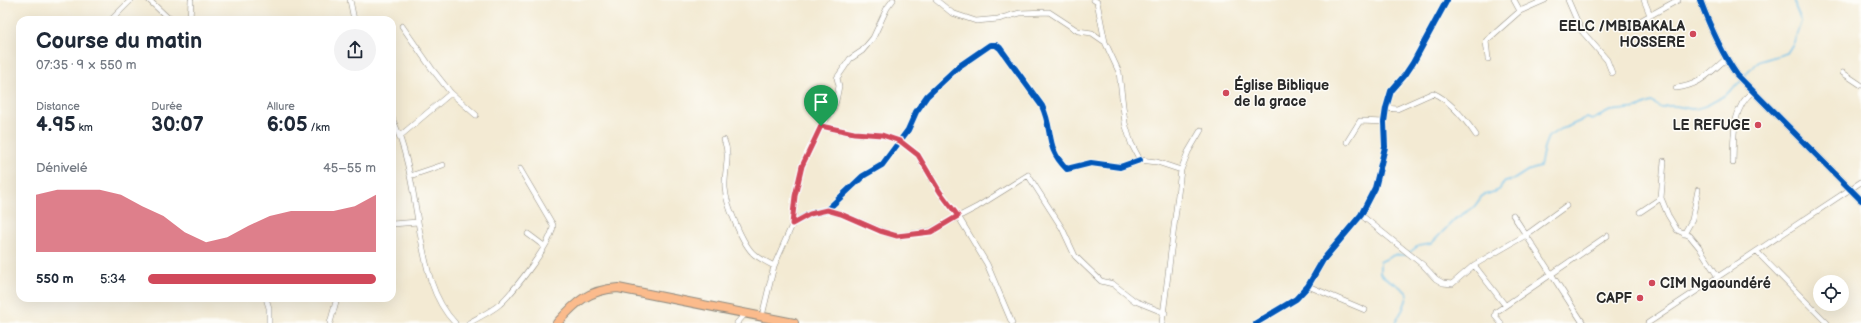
<!DOCTYPE html>
<html lang="fr">
<head>
<meta charset="utf-8">
<style>
	:root { --surface:#fff; --page:#f2f2f3; --text:#1f2937; --muted:#747a83; --accent:#d1495b }
	body { margin:0; font-family:"Balsamiq Sans",sans-serif; background:var(--page); color:var(--text); height:100vh; display:flex; flex-direction:column; font-size:15px; white-space:nowrap }
	* { box-sizing:border-box; margin:0 }
	p { font-size:13px; color:var(--muted) }
	.icon { flex:none; width:22px; height:22px; fill:none; stroke:currentColor; stroke-width:2; stroke-linecap:round; stroke-linejoin:round }
	.map { position:relative; flex:1; overflow:hidden }
	.panel { position:absolute; left:16px; top:16px; width:380px; height:286px; display:flex; flex-direction:column; background:var(--surface); border-radius:12px; box-shadow:0 4px 16px #0002 }
	.panel>* { flex:none }
	.controls { position:absolute; left:1813px; top:275px; display:grid; gap:8px }
	.controls a { display:grid; place-items:center; width:36px; height:36px; border-radius:50%; background:var(--surface); box-shadow:0 4px 16px #0002; font-size:20px }
	.pin { position:absolute; display:grid; place-items:center; width:34px; height:34px; color:#fff; margin:-41px -17px; border-radius:50% 50% 50% 0; rotate:-45deg; box-shadow:0 0 4px #0007 }
	.pin .icon { rotate:45deg }
	.round { display:grid; place-items:center; flex:none; width:42px; height:42px; border-radius:21px; background:var(--page) }
	.headline { display:flex; align-items:center; justify-content:space-between; height:68px; padding:0 20px }
	h1 { font-size:22px; font-weight:700; line-height:30px }
	.figures { display:grid; grid-template-columns:repeat(3,1fr); gap:6px; height:68px; padding:4px 20px }
	.figures div { display:grid; align-content:center }
	.figures b { font-size:20px; font-weight:700 }
	.figures small { font-size:11px; font-weight:400 }
	.figures p { font-size:11px }
	.chart { height:112px; padding:8px 20px }
	.chart p { display:flex; justify-content:space-between }
	.chart svg { width:100%; height:72px; margin-top:4px; fill:var(--accent); opacity:.7 }
	ul { padding:0 20px; list-style:none; font-size:13px }
	li { display:grid; grid-template-columns:64px 48px 1fr; align-items:center; height:30px }
	li i { height:10px; border-radius:5px; background:var(--accent) }
	.map>svg:first-child { display:block }
	.lines { fill:none; stroke-linecap:round; stroke-linejoin:round }
	.stream { stroke:#6dbfe9; stroke-width:1.5 }
	.minor-casing { stroke:#8f8a7f; stroke-width:6 }
	.tertiary-casing { stroke:#8f8a7f; stroke-width:8 }
	.primary-casing { stroke:#8f8a7f; stroke-width:10 }
	.minor { stroke:#fff; stroke-width:5 }
	.tertiary { stroke:#fff; stroke-width:6 }
	.primary { stroke:#fbbb8c; stroke-width:8 }
	.cycleway-casing { stroke:#fdfcf7; stroke-width:8 }
	.cycleway { stroke:#0057b8; stroke-width:6 }
	.route-casing { stroke:#fff; stroke-width:8 }
	.route { stroke:#d1495b; stroke-width:5 }
	.poi-dot { fill:#d1495b; stroke:#fdfcf7; stroke-width:1.5 }
	.labels { text-anchor:middle; dominant-baseline:central; stroke-width:3; stroke-linejoin:round; paint-order:stroke }
	.poi-label { font-size:14px; font-weight:bold; fill:#2b2b2b; stroke:#fdfcf7; text-anchor:end }
</style>
</head>
<body>
<div class="map">
<svg width="1861" height="323" viewBox="0 0 1861 323">
	<rect width="100%" height="100%" fill="#fdfcf7"/>
	<filter id="ink" filterUnits="userSpaceOnUse"><feTurbulence type="fractalNoise" baseFrequency=".025" numOctaves="2"/><feDisplacementMap in="SourceGraphic" scale="8" xChannelSelector="R" yChannelSelector="G"/><feConvolveMatrix kernelMatrix="1 2 1 2 8 2 1 2 1" color-interpolation-filters="sRGB"/></filter>
	<filter id="wash" filterUnits="userSpaceOnUse"><feTurbulence type="fractalNoise" baseFrequency=".012" numOctaves="4" result="noise"/><feDisplacementMap in="SourceGraphic" scale="16" xChannelSelector="R" yChannelSelector="G"/><feGaussianBlur stdDeviation="0.9" result="paint"/><feColorMatrix in="noise" values="0 0 0 0 0 0 0 0 0 0 0 0 0 0 0 0 0 1.4 0 .05"/><feComposite in="paint" operator="in"/></filter>
	<g filter="url(#wash)">
		<rect width="100%" height="100%" fill="#f3ead3"/>
		<g class="lines">
			<path class="stream" d="M1743,78L1749,70L1760,61L1787,53L1794,42L1801,22C1801,14 1793,10 1795,0
				M1395,323L1403,309L1408,295C1402,284 1388,283 1380,273V262L1394,255H1406L1418,246L1431,244L1455,219L1474,207L1482,196L1499,190L1505,181L1513,180L1527,171L1540,167L1544,147L1548,137L1560,129L1567,127L1587,118L1592,120L1610,111L1638,108L1648,103L1652,102L1661,108C1671,103 1682,108 1692,109C1707,109 1731,92 1741,81"/>
		</g>
	</g>
	<g filter="url(#ink)">
		<g class="lines">
			<g class="minor-casing">
				<path id="minor" d="M149,0L167,17L173,20
					M350,0L354,20
					M936,0L952,13L976,21L998,19L1020,13L1049,12L1078,31L1092,33L1105,42
					M1094,0L1097,2L1105,42L1119,72L1125,123L1131,143L1140,160L1157,162L1181,170
					M1514,0L1520,11L1545,0
					M1568,0L1581,30L1607,60L1612,73
					M1644,0L1650,15
					M111,20L131,0
					M190,20L191,0
					M402,26L432,69L451,93L476,115
					M1631,26L1678,0
					M1488,59L1486,41L1520,11
					M1843,73L1861,85
					M1676,88C1700,85 1708,74 1726,59
					M1386,108L1397,109L1433,93C1451,101 1465,119 1476,135
					M392,118C409,154 413,194 420,233C426,266 432,299 455,323
					M821,126L854,133L882,135L900,141L918,155L940,192L958,216L987,264L1012,323
					M400,136L451,93
					M724,140C731,156 724,171 725,188C726,204 743,246 755,255C761,259 768,263 774,266
					M1347,142L1360,121L1384,122
					M1664,161L1661,198L1668,215L1677,230L1690,236L1699,247L1718,277
					M1733,163C1734,137 1731,109 1753,91
					M410,176L443,165
					M827,210L841,214L889,234L897,236L931,231L977,207L1028,175L1062,228L1075,256L1101,281L1113,284L1135,301L1165,313
					M1640,212L1661,198
					M1361,215L1423,265L1436,279L1443,283L1452,284L1474,265L1526,235L1566,206
					M1513,215L1583,323
					M793,223L810,214L827,210L863,176L882,165L908,130L916,112L927,96L958,67L990,45H996L1000,48L1042,106C1054,131 1044,147 1067,169L1091,163L1120,167L1140,160
					M392,224L418,222
					M528,234L544,246
					M1684,234L1692,220L1698,190
					M1757,252L1827,323
					M1474,265L1505,305
					M1308,286L1365,310
					M266,298L269,308V323
					M762,316L774,266L793,223L795,196L802,166L821,126L832,112L836,101L839,86L837,78L850,59L862,51L873,38L887,8L893,0
					M330,323L337,298
					M469,323C479,317 492,311 500,304C512,293 554,241 553,225C552,223 551,222 550,220L520,169
					M737,323L745,314
					M1162,323L1181,170L1188,152L1201,130
					M1256,323L1296,299L1308,286L1323,260L1361,215L1375,188L1379,172L1385,147L1384,122L1386,108L1391,91L1405,75L1413,63L1447,0
					M1501,323L1495,316L1496,312L1607,236
					M1648,323L1861,182"/>
			</g>
			<g class="tertiary-casing">
				<path id="tertiary" d="M1700,0C1710,27 1721,52 1737,75L1861,200"/>
			</g>
			<g class="primary-casing">
				<path id="primary" d="M557,323C576,302 588,290 618,288L794,323"/>
			</g>
			<use href="#minor" class="minor"/>
			<use href="#tertiary" class="tertiary"/>
			<use href="#primary" class="primary"/>
			<g class="cycleway-casing">
				<path id="cycleway" d="M1700,0C1710,27 1721,52 1737,75L1861,200
					M793,223L810,214L827,210L863,176L882,165L908,130L916,112L927,96L958,67L990,45H996L1000,48L1042,106C1054,131 1044,147 1067,169L1091,163L1120,167L1140,160
					M1256,323L1296,299L1308,286L1323,260L1361,215L1375,188L1379,172L1385,147L1384,122L1386,108L1391,91L1405,75L1413,63L1447,0"/>
			</g>
			<use href="#cycleway" class="cycleway"/>
		</g>
	</g>
	<g class="lines" filter="url(#ink)">
		<g class="route-casing">
			<path id="route" d="M821,126L854,133L882,135L900,141L918,155L940,192L958,216L931,232L897,236L880,231L841,214L827,210L810,214L792,224L795,196L802,166Z"/>
		</g>
		<use href="#route" class="route"/>
	</g>
	<g class="poi-dot">
		<circle cx="1693" cy="34" r="4"/>
		<circle cx="1226" cy="93" r="4"/>
		<circle cx="1758" cy="125" r="4"/>
		<circle cx="1652" cy="283" r="4"/>
		<circle cx="1640" cy="298" r="4"/>
	</g>
	<g class="labels">
		<g class="poi-label">
			<text x="1685" y="26">EELC /MBIBAKALA<tspan x="1685" dy="16">HOSSERE</tspan></text>
			<text x="1234" y="85" text-anchor="start">Église Biblique<tspan x="1234" dy="16">de la grace</tspan></text>
			<text x="1750" y="125">LE REFUGE</text>
			<text x="1660" y="283" text-anchor="start">CIM Ngaoundéré</text>
			<text x="1632" y="298">CAPF</text>
		</g>
	</g>
</svg>
<div class="controls">
<a><svg class="icon" aria-label="locate" viewBox="0 0 24 24"><circle cx="12" cy="12" r="6"/><path d="M12 2v4M12 18v4M2 12h4M18 12h4"/></svg></a>
</div>
<div class="pin" style="left:821px;top:126px;background:#1e9e55"><svg class="icon" aria-label="arrive" viewBox="0 0 24 24"><path d="M6 21V4h12l-3 4 3 4H6"/></svg></div>
<section class="panel">
<div class="headline"><div><h1>Course du matin</h1><p>07:35 · 9 × 550 m</p></div><a class="round"><svg class="icon" aria-label="share" viewBox="0 0 24 24"><path d="M12 15V3M7 8l5-5 5 5M5 13v7h14v-7"/></svg></a></div>
<div class="figures">
<div><p>Distance</p><b>4.95<small> km</small></b></div>
<div><p>Durée</p><b>30:07</b></div>
<div><p>Allure</p><b>6:05<small> /km</small></b></div>
</div>
<div class="chart"><p><span>Dénivelé</span>45–55 m</p>
<svg viewBox="0 0 160 44" preserveAspectRatio="none"><path d="M0 44V9L10 6L20 6L30 6L40 9L50 16L60 22L70 32L80 38L90 35L100 28L110 22L120 19L130 19L140 19L150 16L160 9V44z"/></svg>
</div>
<ul>
<li><b>550 m</b>5:34<i style="width:100%"></i></li>
</ul>
</section>
</div>
</body>
</html>
